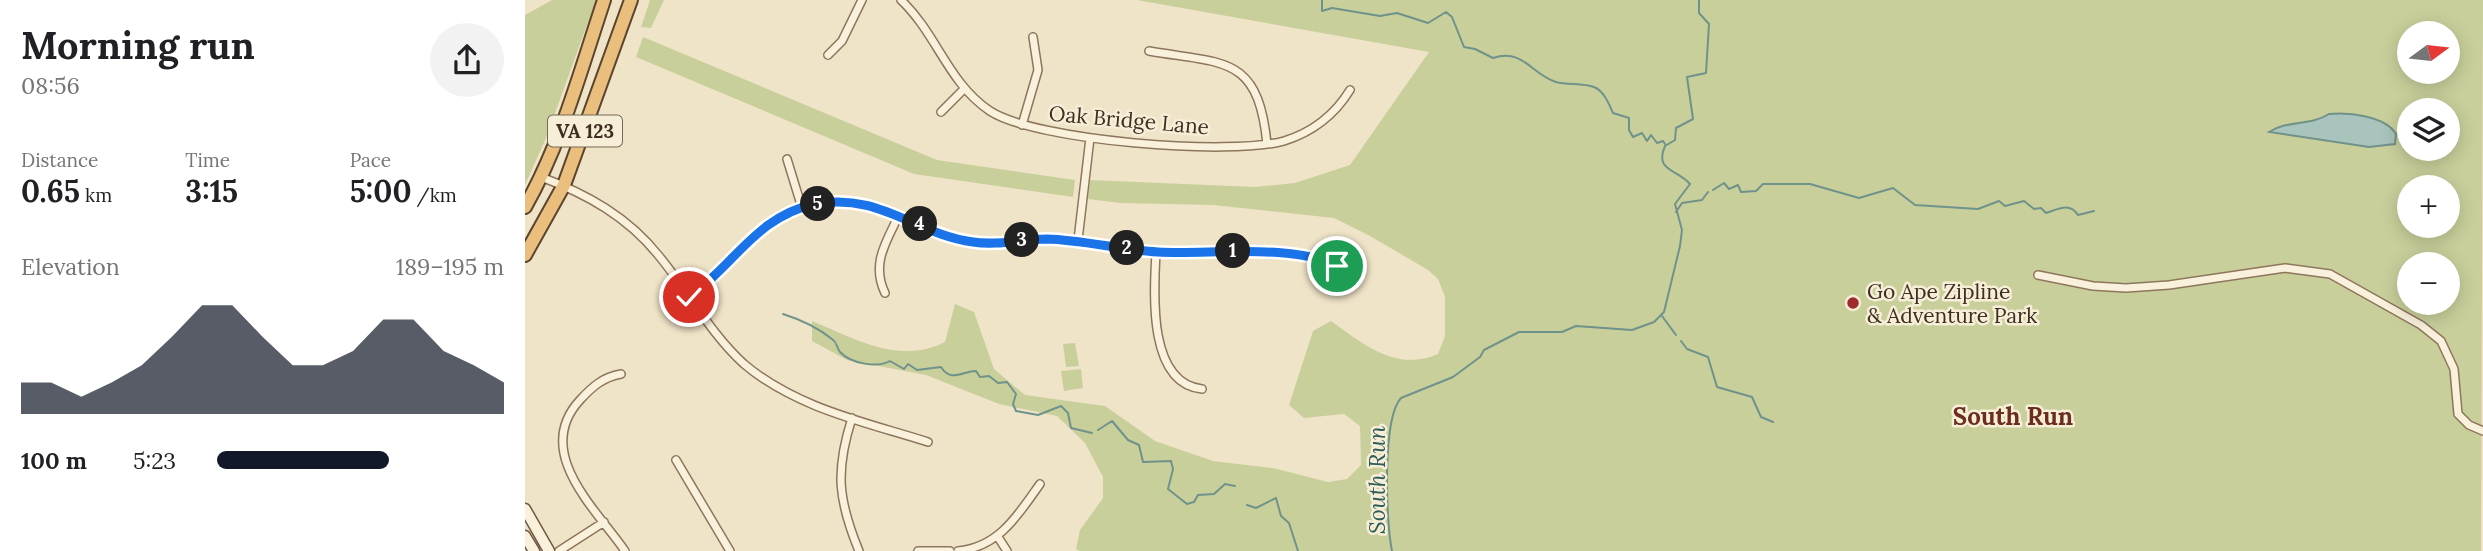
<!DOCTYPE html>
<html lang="en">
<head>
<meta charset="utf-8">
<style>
	:root { --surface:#fff; --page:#f2f2f2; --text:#202124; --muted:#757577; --accent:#111827 }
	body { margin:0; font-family:Lora,serif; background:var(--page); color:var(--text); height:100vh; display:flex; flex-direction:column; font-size:26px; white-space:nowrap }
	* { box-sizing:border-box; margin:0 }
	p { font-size:23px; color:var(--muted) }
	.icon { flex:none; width:38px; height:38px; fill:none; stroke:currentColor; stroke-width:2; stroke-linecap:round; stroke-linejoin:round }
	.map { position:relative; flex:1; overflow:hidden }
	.sheet { display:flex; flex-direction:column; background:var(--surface); width:525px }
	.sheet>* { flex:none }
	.needle { width:46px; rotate:75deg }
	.tools { position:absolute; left:1872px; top:21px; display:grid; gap:14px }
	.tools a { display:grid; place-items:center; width:63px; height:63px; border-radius:50%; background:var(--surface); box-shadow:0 4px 18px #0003; font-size:35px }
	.pin { position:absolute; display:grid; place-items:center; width:60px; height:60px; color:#fff; margin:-30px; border:4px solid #fff; border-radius:50%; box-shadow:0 2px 7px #0007 }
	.km { position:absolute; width:35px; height:35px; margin:-18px; border-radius:50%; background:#222; color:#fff; font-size:19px; line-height:35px; text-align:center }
	.round { display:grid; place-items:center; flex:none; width:74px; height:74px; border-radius:37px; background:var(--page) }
	.headline { display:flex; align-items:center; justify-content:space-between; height:119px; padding:0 21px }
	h1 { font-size:38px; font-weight:700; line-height:52px }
	.stats { display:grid; grid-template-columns:repeat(3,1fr); gap:10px; height:119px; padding:7px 21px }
	.stats div { display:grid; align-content:center }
	.stats b { font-size:30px; font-weight:700 }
	.stats small { font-size:19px; font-weight:400 }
	.stats p { font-size:19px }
	.chart { height:196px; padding:14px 21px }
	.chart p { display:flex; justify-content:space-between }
	.chart svg { width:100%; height:126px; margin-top:7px; fill:var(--accent); opacity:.7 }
	ul { padding:0 21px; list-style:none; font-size:23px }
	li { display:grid; grid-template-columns:112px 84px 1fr; align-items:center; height:52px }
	li i { height:18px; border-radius:9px; background:var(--accent) }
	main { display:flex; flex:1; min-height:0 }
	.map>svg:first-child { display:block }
	.green { fill:#c9cf9b; fill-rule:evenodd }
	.water { fill:#a9c4bc; stroke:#6f938a; stroke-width:2 }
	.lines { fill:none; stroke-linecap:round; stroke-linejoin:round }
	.stream { stroke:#6f938a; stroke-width:2 }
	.minor-casing { stroke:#8d765c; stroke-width:10 }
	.secondary-casing { stroke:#6f573f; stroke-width:13 }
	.trunk-casing { stroke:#5b4430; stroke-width:16 }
	.minor { stroke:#faf1dc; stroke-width:7 }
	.secondary { stroke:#faf1dc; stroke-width:10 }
	.trunk { stroke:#eabe7c; stroke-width:12 }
	.route-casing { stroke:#fff; stroke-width:14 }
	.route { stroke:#1a73e8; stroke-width:9 }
	.poi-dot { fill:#9e2a2b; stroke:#f7eed8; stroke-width:2.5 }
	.labels { text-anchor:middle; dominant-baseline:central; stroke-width:5; stroke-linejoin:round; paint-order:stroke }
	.shield { fill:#f7eed8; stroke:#756857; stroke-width:2 }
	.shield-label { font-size:19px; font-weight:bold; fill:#3d2e20 }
	.street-label { font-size:21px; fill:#3d2e20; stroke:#f7eed8 }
	.poi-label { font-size:21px; fill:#3d2e20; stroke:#f7eed8; text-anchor:start }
	.water-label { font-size:23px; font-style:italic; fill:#2f5d5a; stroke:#f7eed8 }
	.quarter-label { font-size:24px; font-weight:bold; fill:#6b2e1e; stroke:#f7eed8 }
</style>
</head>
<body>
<main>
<section class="sheet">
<div class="headline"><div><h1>Morning run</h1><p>08:56</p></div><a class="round"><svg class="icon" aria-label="share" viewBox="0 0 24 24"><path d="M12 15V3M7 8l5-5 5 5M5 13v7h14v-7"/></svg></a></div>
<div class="stats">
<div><p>Distance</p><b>0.65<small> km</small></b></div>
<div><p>Time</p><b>3:15</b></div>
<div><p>Pace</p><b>5:00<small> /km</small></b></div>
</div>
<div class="chart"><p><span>Elevation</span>189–195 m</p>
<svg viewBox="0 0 160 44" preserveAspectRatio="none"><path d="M0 44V33L10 33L20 38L30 33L40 27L50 17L60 6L70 6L80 17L90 27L100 27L110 22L120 11L130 11L140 22L150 27L160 33V44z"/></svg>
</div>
<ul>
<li><b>100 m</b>5:23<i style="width:60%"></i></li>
</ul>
</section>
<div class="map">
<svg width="1958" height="551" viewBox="0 0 1958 551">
	<rect width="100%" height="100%" fill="#f0e4c8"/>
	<path class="green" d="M27,0H71L21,138L0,185V15Z
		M125,0H139L126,28L116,27Z
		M612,0H1958L1956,551H555L551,549L555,530L578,498V477L560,443L532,416L474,404L401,375L322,360L287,341V321C331,339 374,365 420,342L430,304L449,312L469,369L500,395L580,406L630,441L688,461L748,468L803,482L822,479L836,465L835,426L819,414L779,418L764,405L788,331L806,321C840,345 871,372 913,354L920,336V297L913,279L903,270L845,236L809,218L688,205L595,203L563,199L565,180L730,187L770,183L825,165L904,52ZM1885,33H1923V72H1885ZM1885,110H1923V149H1885ZM1885,187H1923V226H1885ZM1885,264H1923V303H1885Z
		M118,37L412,160L550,180L548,197L389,174L111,57Z
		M550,343L554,366L541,367L538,344Z
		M556,369L558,388L539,391L536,371Z"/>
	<path class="water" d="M1804,114C1824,112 1860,116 1871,134L1870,144L1844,147L1744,132C1762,120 1785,126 1804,114Z"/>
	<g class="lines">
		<path class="stream" d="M797,0V11L807,8L855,16L872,13L903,23L921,12L927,17L939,47L950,49L968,58C998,48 1006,74 1031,82C1043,85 1058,83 1069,87C1079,91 1084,104 1088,113L1104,118V130L1108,137L1117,133L1122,141L1126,135L1132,143L1138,141L1140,144
			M1188,190L1199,183L1204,189L1213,185L1216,192L1231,191L1238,184H1285L1334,198L1368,188L1390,205L1453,209L1474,201L1480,206L1499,201L1509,209L1516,208L1521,213C1533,209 1545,202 1553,215L1569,211
			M1151,212L1157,203L1177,200L1183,192
			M258,314C277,320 292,327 307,339C313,343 311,347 315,352C326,364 353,368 365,361L379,369L383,364L392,370L416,367C426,383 438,371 451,371L455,377L464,376L473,383L482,382L491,394L488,404L491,411L513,415L536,406L543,413L546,428L567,433
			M1137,316L1151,335
			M1156,341L1162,349L1183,357L1192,387L1227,397L1236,417L1248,422
			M573,430L587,421L603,440L614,445L618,462L646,461L648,469L643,489L662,504L669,502L673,495L689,494L700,484L710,486
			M722,505L731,508L751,498L756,516L764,523L773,551
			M867,551C861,523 857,418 876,398L928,377L955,357L959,350L994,332H1037L1051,326L1107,330L1129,322L1139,312L1155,246L1157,230L1150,204L1165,184C1152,169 1129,171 1140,146L1150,140L1151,128L1168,119L1162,77L1181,73L1184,24L1174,13V0"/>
		<g class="minor-casing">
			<path id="minor" d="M376,0C412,34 423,83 465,111C511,141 706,156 759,141C788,132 809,116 825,90
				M624,51C700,64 733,55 742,144
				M303,55L317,41L337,0
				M416,112L439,89
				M497,125L513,70L508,37
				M262,159L277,208
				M16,177C62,194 103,217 134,256C163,291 185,333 219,364C271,408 340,422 403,442
				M553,240L565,138
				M631,252C629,291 622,383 677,389
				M1513,275L1568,286L1601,288L1644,285L1760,268L1805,274L1896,325L1916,341L1929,369L1933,414L1944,425L1958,431
				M360,293C346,264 361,242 374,215
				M164,297C209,266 232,216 290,204C353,192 389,233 447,242C472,246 496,239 521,239C558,239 594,249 631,252C682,255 784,240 822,276
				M96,374C78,377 67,387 55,400C7,452 71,509 100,551
				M327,418C310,471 313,500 334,551
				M151,460L205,551
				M473,537L482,551
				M34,551L79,522
				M393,551H425
				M433,551C474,547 493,515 515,484"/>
		</g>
		<g class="secondary-casing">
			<path id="secondary" d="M0,509L24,551
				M0,536L9,551"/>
		</g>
		<g class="trunk-casing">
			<path id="trunk" d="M0,207C36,144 56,69 79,0
				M0,255L39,185L106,0"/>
		</g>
		<use href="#minor" class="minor"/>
		<use href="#secondary" class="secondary"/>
		<use href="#trunk" class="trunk"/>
	</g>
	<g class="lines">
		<g class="route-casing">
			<path id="route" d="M164,297C209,265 232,216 290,204C354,192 390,234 448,242C473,246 497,239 522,239C559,240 595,250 633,252C683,255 767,243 812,266"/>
		</g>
		<use href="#route" class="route"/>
	</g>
	<circle class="poi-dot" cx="1328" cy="303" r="7"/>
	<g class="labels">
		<rect class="shield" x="23" y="115.5" width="74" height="31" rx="5"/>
		<g class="shield-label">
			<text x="60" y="131">VA 123</text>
		</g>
		<g class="street-label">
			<text transform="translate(604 120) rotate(5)">Oak Bridge Lane</text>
		</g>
		<g class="poi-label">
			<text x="1342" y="291">Go Ape Zipline<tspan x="1342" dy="24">&amp; Adventure Park</tspan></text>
		</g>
		<g class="water-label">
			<text transform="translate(851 480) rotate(-90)">South Run</text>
		</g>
		<g class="quarter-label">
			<text x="1488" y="416">South Run</text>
		</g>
	</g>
</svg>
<div class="tools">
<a><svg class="needle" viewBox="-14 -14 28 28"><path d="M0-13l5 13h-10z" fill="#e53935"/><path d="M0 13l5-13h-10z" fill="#757577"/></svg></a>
<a><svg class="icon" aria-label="layers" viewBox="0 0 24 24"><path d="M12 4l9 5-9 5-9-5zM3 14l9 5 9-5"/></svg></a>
<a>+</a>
<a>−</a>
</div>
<div class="pin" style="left:812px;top:266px;background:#1e9e55"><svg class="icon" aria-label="arrive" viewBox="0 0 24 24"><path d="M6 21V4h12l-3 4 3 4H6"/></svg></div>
<div class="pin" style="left:164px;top:297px;background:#d93025"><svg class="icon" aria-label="check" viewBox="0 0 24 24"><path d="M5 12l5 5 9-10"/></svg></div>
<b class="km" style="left:708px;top:251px">1</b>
<b class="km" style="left:602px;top:248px">2</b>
<b class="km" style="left:497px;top:240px">3</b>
<b class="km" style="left:395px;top:224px">4</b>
<b class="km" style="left:293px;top:204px">5</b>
</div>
</main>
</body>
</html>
